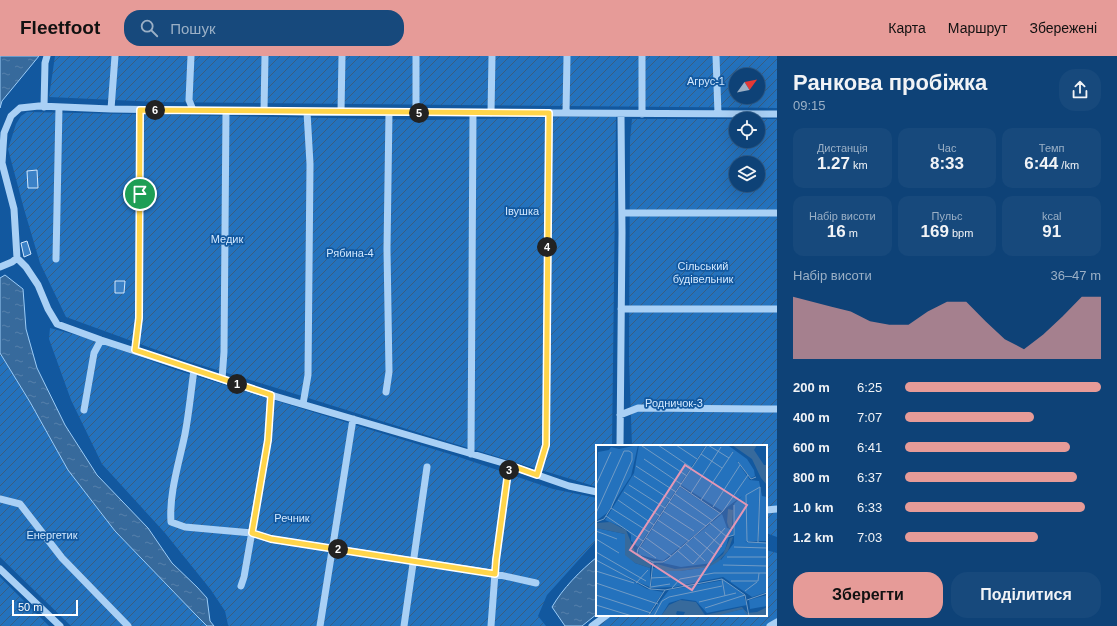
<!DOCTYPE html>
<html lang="uk">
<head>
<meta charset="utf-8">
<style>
	:root { --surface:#0e4277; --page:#17497c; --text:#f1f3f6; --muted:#9bb0c6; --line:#2e5b89; --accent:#e69b98 }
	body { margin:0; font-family:Helvetica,sans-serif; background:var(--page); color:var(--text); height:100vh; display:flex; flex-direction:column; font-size:15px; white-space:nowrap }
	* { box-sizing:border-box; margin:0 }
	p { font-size:13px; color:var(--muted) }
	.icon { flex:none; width:22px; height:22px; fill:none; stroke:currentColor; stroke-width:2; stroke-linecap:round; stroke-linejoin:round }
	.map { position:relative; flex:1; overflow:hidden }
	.drawer { display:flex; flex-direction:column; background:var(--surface); width:340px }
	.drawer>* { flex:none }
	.needle { width:26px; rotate:57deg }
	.buttons { position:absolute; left:729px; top:12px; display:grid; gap:8px }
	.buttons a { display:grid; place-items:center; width:36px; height:36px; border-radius:50%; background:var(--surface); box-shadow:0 4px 16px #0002,0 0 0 1px var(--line); font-size:20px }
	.scale { position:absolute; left:12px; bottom:10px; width:66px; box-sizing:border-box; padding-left:4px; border:2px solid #fff; border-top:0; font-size:11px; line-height:14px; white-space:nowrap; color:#fff; -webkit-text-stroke:3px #12589f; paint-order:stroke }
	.pin { position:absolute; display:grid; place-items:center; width:34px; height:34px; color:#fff; margin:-17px; border:2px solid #fff; border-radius:50%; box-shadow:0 1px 4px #0007 }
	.km { position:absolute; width:20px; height:20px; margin:-10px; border-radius:50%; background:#222; color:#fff; font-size:11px; line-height:20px; text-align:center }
	.round { display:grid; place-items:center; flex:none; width:42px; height:42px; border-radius:16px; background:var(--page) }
	.overview { display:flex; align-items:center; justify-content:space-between; height:68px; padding:0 16px }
	h1 { font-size:22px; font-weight:800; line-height:30px }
	.figures { display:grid; grid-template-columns:repeat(3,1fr); gap:6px; height:68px; padding:4px 16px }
	.figures div { display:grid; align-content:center; border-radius:10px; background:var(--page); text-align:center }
	.figures b { font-size:17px; font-weight:800 }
	.figures small { font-size:11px; font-weight:400 }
	.figures p { font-size:11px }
	.chart { height:112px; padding:8px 16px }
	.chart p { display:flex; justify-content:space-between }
	.chart svg { width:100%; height:72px; margin-top:4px; fill:var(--accent); opacity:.7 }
	.cta { display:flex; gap:8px; margin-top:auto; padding:8px 16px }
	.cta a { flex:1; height:46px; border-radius:16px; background:var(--accent); color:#111; font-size:16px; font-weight:800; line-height:46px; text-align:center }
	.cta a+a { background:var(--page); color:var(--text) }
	ul { padding:0 16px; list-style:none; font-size:13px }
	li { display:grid; grid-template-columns:64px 48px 1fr; align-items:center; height:30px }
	li i { height:10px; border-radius:5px; background:var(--accent) }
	header { display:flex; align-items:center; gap:24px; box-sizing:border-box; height:56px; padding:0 20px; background:var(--accent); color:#111 }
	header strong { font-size:19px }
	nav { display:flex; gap:22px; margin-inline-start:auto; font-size:14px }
	.search { width:280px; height:36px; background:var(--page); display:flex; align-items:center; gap:10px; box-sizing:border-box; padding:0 14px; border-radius:16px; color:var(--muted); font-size:15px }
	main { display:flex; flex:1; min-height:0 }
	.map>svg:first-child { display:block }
	.garden { fill:url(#garden-furrows); fill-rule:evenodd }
	.water { fill:url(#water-ripples); stroke:#9bccf8 }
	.building { fill:#3b81c6; stroke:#d2e8fe }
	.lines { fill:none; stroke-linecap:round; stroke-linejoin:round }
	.minor { stroke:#a9d0f5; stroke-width:7 }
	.route-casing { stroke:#fff; stroke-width:8 }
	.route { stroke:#ffd54a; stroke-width:5 }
	.labels { text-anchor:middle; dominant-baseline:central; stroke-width:3.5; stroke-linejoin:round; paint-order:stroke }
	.park-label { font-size:11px; fill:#d2e8fe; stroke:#12589f }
	.inset-road { fill:none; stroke:#719bc5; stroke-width:1 }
	.view { fill:#e497b5; fill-opacity:0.15; stroke:#e497b5; stroke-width:2 }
	.inset-edge { fill:none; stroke:#fff; stroke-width:2 }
</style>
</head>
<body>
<header>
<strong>Fleetfoot</strong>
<div class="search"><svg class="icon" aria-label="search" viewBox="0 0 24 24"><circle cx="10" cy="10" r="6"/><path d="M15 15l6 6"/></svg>Пошук</div>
<nav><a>Карта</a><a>Маршрут</a><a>Збережені</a></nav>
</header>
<main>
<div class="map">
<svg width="777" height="570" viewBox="0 0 777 570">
	<defs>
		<pattern id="garden-furrows" width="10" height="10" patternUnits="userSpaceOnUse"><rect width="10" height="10" fill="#2472bd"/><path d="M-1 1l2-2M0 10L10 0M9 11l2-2" fill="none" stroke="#3a5d7f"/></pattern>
		<pattern id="water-ripples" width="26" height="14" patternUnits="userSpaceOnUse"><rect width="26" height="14" fill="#376a9c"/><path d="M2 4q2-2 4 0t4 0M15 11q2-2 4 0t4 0" fill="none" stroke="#5580ab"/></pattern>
	</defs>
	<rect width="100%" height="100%" fill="#12589f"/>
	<path class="garden" d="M55,0H777V52L158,46L49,41ZM736,19H758V41H736Z
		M27,56L429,64L616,60L612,390H597V431L429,380L270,330L184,304L66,261L40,207L24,153L8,93L16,68L21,60Z
		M632,63H777V481L766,477V390H632L629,304L630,84ZM736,63H758V85H736ZM736,107H758V129H736Z
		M50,272L91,283L176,314L456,400L553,433L597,442V481L594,487L547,539L538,560L546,570H229L228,569L225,555L211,534L165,477L102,408L71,344L49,283Z
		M0,297L30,346L68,414L115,475L207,570H71L0,501Z
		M766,494L777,497V570H594L609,559H766Z
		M0,521L49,570H0Z"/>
	<path class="water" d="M0,0H39L2,45L0,52Z
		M5,219L23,233L26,273L37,312L65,369L97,419L148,472L172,507L197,531L207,542L210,565L214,570H207L196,559L115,475L68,414L30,346L0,297V222Z
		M597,501V558L582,570H565L552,551C563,532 580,515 597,501Z"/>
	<path class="building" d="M37,114L38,132H28L27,115Z
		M27,185L31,198L24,201L21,187Z
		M115,225H125L124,237H115Z"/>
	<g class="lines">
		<path class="minor" d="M191,0L189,44L193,54
			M716,0L718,58
			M44,51L45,7L47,0
			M111,53L115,0
			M264,55L265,0
			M341,56L342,0
			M416,57V0
			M491,57L492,0
			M566,57L567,0
			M642,58V0
			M622,157H777
			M56,203L59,51
			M0,211L12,206L17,202
			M621,253H777
			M135,294L139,262L140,54
			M194,314C191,335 189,357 185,378C179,407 169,437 171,466L185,471L252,477L271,483L491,517L536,527
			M222,323L224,296L226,55
			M386,336L389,316L387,193L389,56
			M303,348L308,319L310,108L307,56
			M84,354L94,297L101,284
			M620,359L638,352L777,353
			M620,390L622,177L621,58
			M471,398L473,57
			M537,419L546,389L549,57
			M597,436L569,430L503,407L254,334L101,284L57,268L48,253L38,229L26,211L17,202L14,153L2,107L4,77L11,60L20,52L39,50L111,53L307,56L777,58
			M0,443L20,448L62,502L128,570
			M766,454L777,453
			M0,513L60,570
			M241,530L244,521L268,384L271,339
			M320,570L353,363
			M404,570L427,411
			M491,570L496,504L509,409
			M592,570L607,559
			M770,570L777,566"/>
	</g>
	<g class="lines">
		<g class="route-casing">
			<path id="route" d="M140,54L549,57L546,389L537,419L509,409L496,504L495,518L271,483L252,477L268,384L271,339L135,294L139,262Z"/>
		</g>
		<use href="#route" class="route"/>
	</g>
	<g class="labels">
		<g class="park-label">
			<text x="706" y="25">Агрус-1</text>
			<text x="522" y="155">Івушка</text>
			<text x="227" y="183">Медик</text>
			<text x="350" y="197">Рябина-4</text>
			<text x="703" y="210">Сільський<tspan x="703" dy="13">будівельник</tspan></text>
			<text x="674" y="347">Родничок-3</text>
			<text x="292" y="462">Речник</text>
			<text x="52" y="479">Енергетик</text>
		</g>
	</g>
	<g transform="translate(596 389)">
		<rect width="171" height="171" fill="#12589f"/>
		<path d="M147,164L155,171H120L129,168Z" fill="#2472bd"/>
		<path d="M42,0L35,31L11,68L0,76L2,7L13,5L15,2L23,4ZM43,0H110L42,102L35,96V90L30,84L9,75L38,28ZM111,0L133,1L151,14L158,25L159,31L155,33L140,15L154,35L163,36L166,51L171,52V96H163L162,52V96L148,97L171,98V147L156,152L127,132L78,142L55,143L57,123L84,126L112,122L124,114L125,115L138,98V59L146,51L126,66L85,40ZM84,42L124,69L67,116L44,110L42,106ZM126,69L131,83L137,85V90L133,91L129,105L116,118L85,122L67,118ZM0,83L29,89L32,110L39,118L54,123V142L30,132L51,144L67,147L51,171H0ZM128,135L147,149L151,160L111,168L100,156L86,154L73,158L65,171H53L73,145ZM171,150V161L154,164L153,155Z" fill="#2472bd"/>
		<path d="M136,0H161L158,5L168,20H171V40L165,33L156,14ZM132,64L137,65L136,83H133L131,77ZM14,77L30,85L39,107L56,118L54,123L39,118L29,110V89L0,83V78ZM137,92L132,106L123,116L118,119L112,122L84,126H65L58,121L61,119L79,124L112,121L127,109L134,93ZM84,155L100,157L109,170L146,162L151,168L161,167L171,162V171H155L150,169L147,164L120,171H87L89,167L81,166L80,169L83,171H65L73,160Z" fill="#376a9c"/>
		<path class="inset-road" d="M62,0L96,23M80,0L101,14M111,0L42,104L41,108L46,112L57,117H67L72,114L127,66L152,30M112,0L133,13M46,1L91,31M105,9L126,23M48,14L85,39M142,17L155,34L160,32M40,21L80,47M38,31L75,55M0,40L15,7M33,40L69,63M84,41L125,69M28,47L64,71M95,48L125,2M79,49L117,76M22,55L58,80M105,55L137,7M73,57L110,81M117,62L144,20M15,63L53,87M67,66L98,86M0,68L28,6H33L36,8V15L15,63L8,74L0,77M10,71L47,96M62,75L93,96M114,78L131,92L138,90V60M56,84L85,103M0,86L21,94M109,87L126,102M98,92L119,110M50,93L75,111M0,94L23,108M162,97L164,42L150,50L151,96L152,97L171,98M90,99L109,116M44,102L60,113M138,102L171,103M82,106L97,119L129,83M0,107L50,136M131,112H171M0,115L54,144L69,145L126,134L149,150L153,171M127,120L171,121M0,126L38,138M55,133L74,132M126,134L129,151M135,136H162L163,128M0,138L62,159M40,138L52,125M55,142L74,139M76,143L84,134L118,128H171M54,144L57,117M149,146L161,137M0,150L55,168M151,155L171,148M103,157L140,148M0,160L36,171M109,163L149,150M52,171L69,145M58,171L66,156L73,152L126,141"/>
		<path class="view" d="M89,20L151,60L96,145L34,105Z"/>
		<rect width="171" height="171" class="inset-edge"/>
	</g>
</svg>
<div class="buttons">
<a><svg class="needle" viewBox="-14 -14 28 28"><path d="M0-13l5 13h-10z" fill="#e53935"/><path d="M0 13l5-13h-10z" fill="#9bb0c6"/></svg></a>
<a><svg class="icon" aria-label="locate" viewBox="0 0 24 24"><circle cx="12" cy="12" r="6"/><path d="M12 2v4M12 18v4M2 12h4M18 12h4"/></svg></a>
<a><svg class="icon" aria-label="layers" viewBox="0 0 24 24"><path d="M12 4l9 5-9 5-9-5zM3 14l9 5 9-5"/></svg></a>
</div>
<div class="scale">50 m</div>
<div class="pin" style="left:140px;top:138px;background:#1e9e55"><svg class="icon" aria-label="arrive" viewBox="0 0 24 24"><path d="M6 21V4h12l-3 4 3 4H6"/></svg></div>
<b class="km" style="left:237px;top:328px">1</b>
<b class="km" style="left:338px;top:493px">2</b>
<b class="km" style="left:509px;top:414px">3</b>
<b class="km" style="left:547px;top:191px">4</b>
<b class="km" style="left:419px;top:57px">5</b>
<b class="km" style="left:155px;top:54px">6</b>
</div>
<section class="drawer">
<div class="overview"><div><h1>Ранкова пробіжка</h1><p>09:15</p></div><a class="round"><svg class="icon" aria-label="share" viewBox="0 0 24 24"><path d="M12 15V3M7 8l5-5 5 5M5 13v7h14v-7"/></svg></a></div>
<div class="figures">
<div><p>Дистанція</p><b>1.27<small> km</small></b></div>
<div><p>Час</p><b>8:33</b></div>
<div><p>Темп</p><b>6:44<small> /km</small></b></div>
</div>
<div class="figures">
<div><p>Набір висоти</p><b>16<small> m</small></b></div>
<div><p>Пульс</p><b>169<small> bpm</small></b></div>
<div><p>kcal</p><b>91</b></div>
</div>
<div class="chart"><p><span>Набір висоти</span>36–47 m</p>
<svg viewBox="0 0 160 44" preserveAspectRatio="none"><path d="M0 44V6L10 9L20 12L30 15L40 21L50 23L60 23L70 15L80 9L90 9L100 21L110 32L120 38L130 29L140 18L150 6L160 6V44z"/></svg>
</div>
<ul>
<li><b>200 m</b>6:25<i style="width:100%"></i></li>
<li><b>400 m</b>7:07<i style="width:66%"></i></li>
<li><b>600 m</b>6:41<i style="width:84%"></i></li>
<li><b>800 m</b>6:37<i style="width:88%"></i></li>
<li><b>1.0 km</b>6:33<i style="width:92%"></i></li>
<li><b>1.2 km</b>7:03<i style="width:68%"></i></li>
</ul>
<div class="cta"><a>Зберегти</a><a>Поділитися</a></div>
</section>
</main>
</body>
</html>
